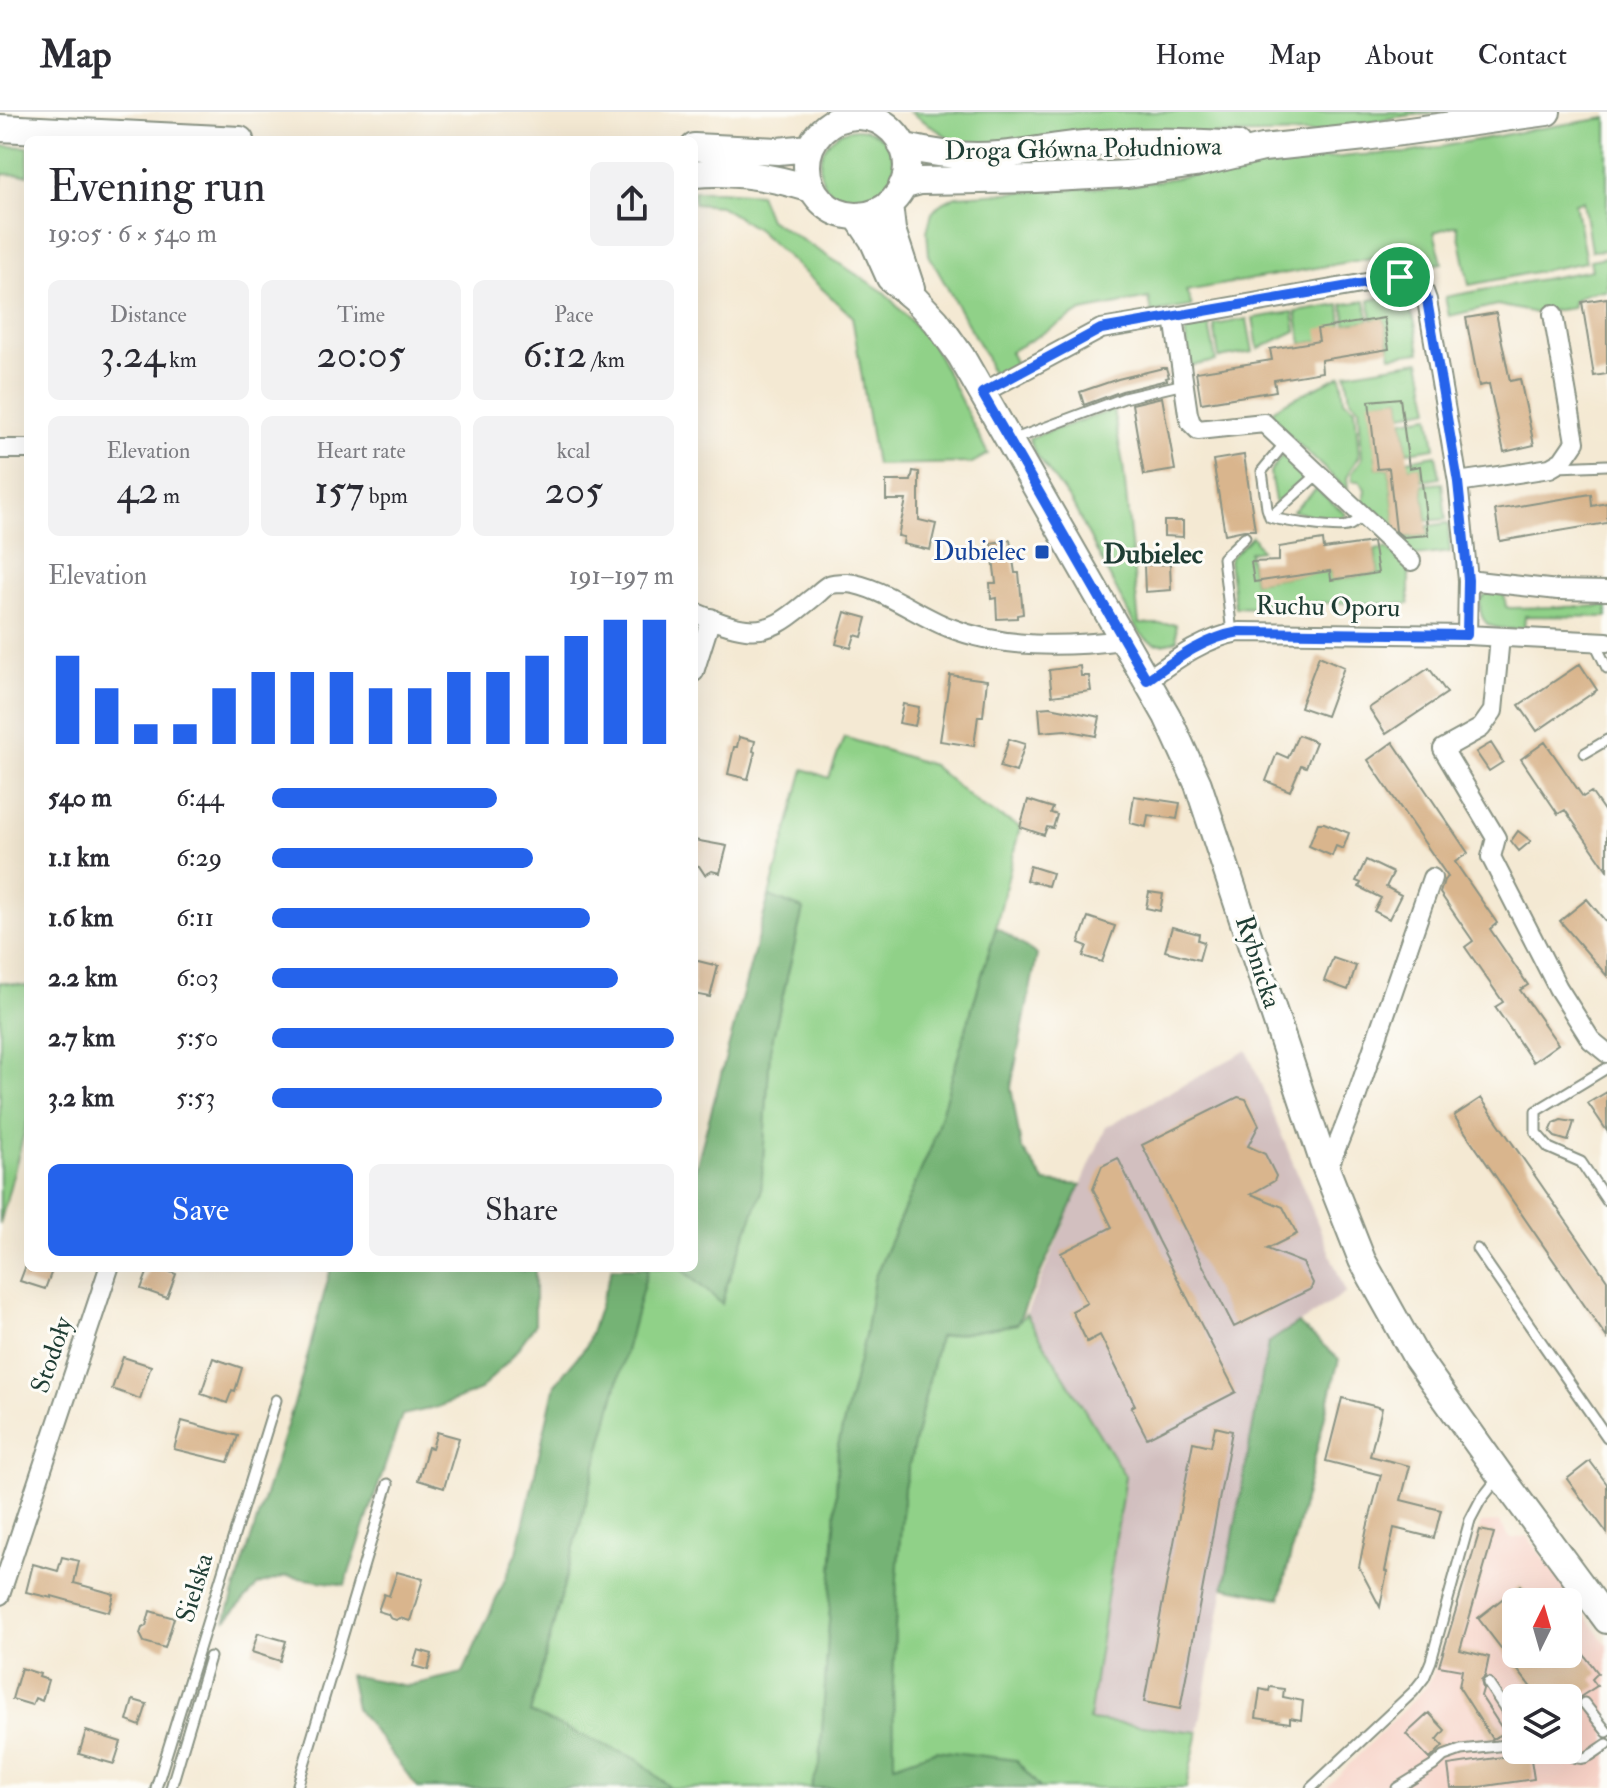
<!DOCTYPE html>
<html lang="en">
<head>
<meta charset="utf-8">
<style>
	:root { --surface:#fff; --page:#f2f2f3; --text:#2b2b33; --muted:#7c7c81; --line:#e1e1e2; --accent:#2563eb }
	body { margin:0; font-family:"IM FELL Double Pica",serif; background:var(--page); color:var(--text); height:100vh; display:flex; flex-direction:column; font-size:30px; white-space:nowrap }
	* { box-sizing:border-box; margin:0 }
	p { font-size:26px; color:var(--muted) }
	.icon { flex:none; width:44px; height:44px; fill:none; stroke:currentColor; stroke-width:2; stroke-linecap:round; stroke-linejoin:round }
	.map { position:relative; flex:1; overflow:hidden }
	.side { position:absolute; left:24px; top:24px; width:674px; height:1136px; display:flex; flex-direction:column; background:var(--surface); border-radius:12px; box-shadow:0 8px 32px #0002 }
	.side>* { flex:none }
	.needle { width:52px; rotate:5deg }
	.tools { position:absolute; left:1502px; top:1476px; display:grid; gap:16px }
	.tools a { display:grid; place-items:center; width:80px; height:80px; border-radius:12px; background:var(--surface); box-shadow:0 8px 32px #0002; font-size:40px }
	.pin { position:absolute; display:grid; place-items:center; width:68px; height:68px; color:#fff; margin:-34px; border:4px solid #fff; border-radius:50%; box-shadow:0 2px 8px #0007 }
	.round { display:grid; place-items:center; flex:none; width:84px; height:84px; border-radius:12px; background:var(--page) }
	.summary { display:flex; align-items:center; justify-content:space-between; height:136px; padding:0 24px }
	h1 { font-size:44px; font-weight:600; line-height:60px }
	.metrics { display:grid; grid-template-columns:repeat(3,1fr); gap:12px; height:136px; padding:8px 24px }
	.metrics div { display:grid; align-content:center; border-radius:12px; background:var(--page); text-align:center }
	.metrics b { font-size:40px; font-weight:600 }
	.metrics small { font-size:22px; font-weight:400 }
	.metrics p { font-size:22px }
	.chart { height:224px; padding:16px 24px }
	.chart p { display:flex; justify-content:space-between }
	.chart svg { width:100%; height:144px; margin-top:8px; stroke:var(--accent); stroke-width:6 }
	.primary-button { display:flex; gap:16px; margin-top:auto; padding:16px 24px }
	.primary-button a { flex:1; height:92px; border-radius:12px; background:var(--accent); color:#fff; font-size:32px; font-weight:600; line-height:92px; text-align:center }
	.primary-button a+a { background:var(--page); color:var(--text) }
	ul { padding:0 24px; list-style:none; font-size:26px }
	li { display:grid; grid-template-columns:128px 96px 1fr; align-items:center; height:60px }
	li i { height:20px; border-radius:10px; background:var(--accent) }
	header { display:flex; align-items:center; gap:48px; box-sizing:border-box; height:112px; padding:0 40px; background:var(--surface); border-bottom:2px solid var(--line) }
	header strong { font-size:38px }
	nav { display:flex; gap:44px; margin-inline-start:auto; font-size:28px }
	.map>svg:first-child { display:block }
	.built { fill:#f7d1c6; fill-rule:evenodd }
	.industrial { fill:#d2bfbf }
	.green { fill:#90d188; stroke:#58875e; stroke-width:2 }
	.forest { fill:#74b374; stroke:#4a7854; stroke-width:2 }
	.building { fill:#d9b58d }
	.lines { fill:none; stroke-linecap:round; stroke-linejoin:round }
	.lane-casing { stroke:#8a9384; stroke-width:13 }
	.street-casing { stroke:#8a9384; stroke-width:22 }
	.secondary-casing { stroke:#8a9384; stroke-width:30 }
	.lane { stroke:#fff; stroke-width:9 }
	.street { stroke:#fff; stroke-width:18 }
	.secondary { stroke:#fff; stroke-width:26 }
	.route-casing { stroke:#fff; stroke-width:16 }
	.route { stroke:#2563eb; stroke-width:10 }
	.transit-dot { fill:#1a4fb4; stroke:#fdfcf7; stroke-width:3 }
	.labels { text-anchor:middle; dominant-baseline:central; stroke-width:6; stroke-linejoin:round; paint-order:stroke }
	.street-label { font-size:26px; fill:#1f3d34; stroke:#fdfcf7 }
	.transit-label { font-size:26px; fill:#164399; stroke:#fdfcf7; text-anchor:end }
	.neighbourhood-label { font-size:28px; font-weight:bold; fill:#1f3d34; stroke:#fdfcf7 }
</style>
</head>
<body>
<header>
<strong>Map</strong>
<nav><a>Home</a><a>Map</a><a>About</a><a>Contact</a></nav>
</header>
<div class="map">
<svg width="1607" height="1676" viewBox="0 0 1607 1676">
	<rect width="100%" height="100%" fill="#fdfcf7"/>
	<filter id="ink" filterUnits="userSpaceOnUse"><feTurbulence type="fractalNoise" baseFrequency=".0125" numOctaves="2"/><feDisplacementMap in="SourceGraphic" scale="16" xChannelSelector="R" yChannelSelector="G"/><feConvolveMatrix kernelMatrix="1 2 1 2 8 2 1 2 1" color-interpolation-filters="sRGB"/></filter>
	<filter id="wash" filterUnits="userSpaceOnUse"><feTurbulence type="fractalNoise" baseFrequency=".006" numOctaves="4" result="noise"/><feDisplacementMap in="SourceGraphic" scale="32" xChannelSelector="R" yChannelSelector="G"/><feGaussianBlur stdDeviation="1.8" result="paint"/><feColorMatrix in="noise" values="0 0 0 0 0 0 0 0 0 0 0 0 0 0 0 0 0 1.4 0 .05"/><feComposite in="paint" operator="in"/></filter>
	<g filter="url(#wash)">
		<rect width="100%" height="100%" fill="#f4e9d3"/>
		<path class="built" d="M1499,1410L1511,1427L1527,1424L1607,1533V1675L1326,1676L1427,1574L1437,1553L1481,1411ZM1516,1490H1568V1542H1516ZM1516,1586H1568V1638H1516Z"/>
		<path class="industrial" d="M1247,938L1346,1181L1268,1231L1198,1620L1089,1608L1125,1364L1026,1202L1106,1015Z"/>
		<path class="green" d="M910,0H1440L1397,5L1317,21L1204,23L976,37L951,27Z
			M1607,6V138L1591,139L1583,89L1575,91L1586,150L1469,173L1457,113L1434,120L1442,151L1412,156L1399,141L1186,179L1192,194L1152,201L1149,186L1082,199L1010,240L1017,254L993,265L986,245L929,143L927,119L932,101L939,93L956,84L1135,73L1221,58L1360,43L1408,41L1541,16Z
			M820 54a37 37 0 1 1 74 0a37 37 0 1 1-74 0Z
			M0,34L28,35V63L2,62L0,75Z
			M694,79H719L759,82L769,107L884,180L933,233L988,342L972,351L876,353L852,204L758,118L720,94L694,92Z
			M1607,145V179C1592,179 1584,181 1573,190V196L1536,201L1497,193L1449,204L1445,185L1592,158L1590,148Z
			M1385,185C1419,194 1414,210 1420,240L1391,244L1384,207L1372,208L1369,188Z
			M1365,189L1369,209L1346,212L1343,192Z
			M1340,193L1342,213L1319,229L1302,232L1296,200Z
			M1293,200L1296,219L1258,237L1253,206Z
			M1247,207L1253,240L1219,246L1214,213Z
			M1209,213L1216,249L1191,254L1185,222L1188,217Z
			M1420,249L1430,297L1402,302L1400,286L1370,290L1377,357L1389,356L1397,426L1428,423L1427,414L1448,411L1450,440L1415,444L1363,393L1365,377L1359,369H1352V361L1362,347L1359,295L1350,287L1346,261Z
			M1341,263L1344,288L1355,296L1359,345L1350,358L1347,366L1348,379L1268,303L1280,293Z
			M1113,298L1123,352L1139,512H1176L1177,528C1156,536 1148,532 1135,514L1072,391L1035,341L1029,326Z
			M1430,304L1435,336L1407,340L1403,308Z
			M1282,343L1307,366L1276,395L1270,360Z
			M1436,343L1440,366L1422,369L1420,355L1408,356L1407,348Z
			M1442,371L1446,407L1427,409L1422,373Z
			M1316,377L1346,402L1338,410L1293,399Z
			M1252,424L1261,438L1249,440L1254,470L1330,458L1332,468L1378,461L1375,438L1386,436L1409,455V492L1268,490L1261,496L1235,495L1229,449L1230,446Z
			M1487,481H1504L1506,495L1510,496L1607,494V505L1525,504L1524,518C1499,516 1478,520 1480,488Z
			M844,625L932,653L982,695L1020,715L996,815L932,1033L874,1167L865,1224L838,1334L835,1414L820,1653L811,1676H670L639,1648L530,1602L648,1156H680L722,1191L726,1175L761,1081L770,938L803,797L769,784L804,657L829,666Z
			M0,870L28,874V1006L0,1112Z
			M1026,1202L1125,1364L1089,1608L1198,1620L1186,1676H1040L1016,1648L894,1654L893,1569L897,1465L904,1375L939,1225L1017,1212Z"/>
		<path class="forest" d="M769,784L803,797L770,938L761,1081L726,1175L722,1192L680,1156H694V1063Z
			M996,815L1037,843L1011,975L1021,1035L1045,1070L1081,1073L1017,1212L939,1225L904,1375L897,1465L893,1569L894,1653L937,1638L1016,1648L1040,1676H811L820,1653L835,1414L838,1334L865,1224L874,1167L932,1033Z
			M331,1156H487L523,1159L535,1156V1213L510,1247L480,1278L438,1295L402,1303L345,1473L286,1464L258,1473L225,1509L298,1279Z
			M612,1156H648L530,1601L639,1648L670,1676H418L356,1596L349,1563L407,1574L463,1561L517,1441L555,1272L587,1233Z
			M1298,1211L1339,1247L1280,1486L1224,1475L1268,1231Z"/>
		<g id="blocks">
			<path class="building" d="M1607,186V262L1594,264L1582,190Z
				M1496,201L1510,269L1520,267L1534,333L1504,340L1489,272L1479,274L1466,206Z
				M1384,206L1389,237L1321,248L1322,260L1274,268L1276,279L1201,291L1196,260L1272,248L1270,237L1319,229L1317,217Z
				M1163,256H1166L1169,265L1166,266L1167,268L1122,279L1084,293L1080,280L1118,267Z
				M1162,285L1175,358L1144,363L1132,292Z
				M1400,286L1409,356L1420,354L1428,423L1403,425L1396,419L1389,356L1377,357L1369,289Z
				M1244,343L1255,418H1244L1225,422L1213,348Z
				M913,359L919,360V408L936,412L930,438L903,432L904,425L898,424L906,388H886V369H911Z
				M1591,382L1592,394L1607,391V411L1500,429L1495,398Z
				M1164,409H1183V425L1164,424Z
				M1010,428L1015,461H1019L1023,502L1017,503V506L997,507L996,486L991,487L990,471H996L991,431Z
				M1323,428L1324,437L1373,430L1378,461L1331,468L1330,459L1254,470L1251,450L1279,449V435Z
				M1170,452L1171,478L1145,480L1144,453Z
				M845,500L867,506L862,525L855,523L851,536L836,532Z
				M1319,544L1344,555L1326,604L1300,595Z
				M1580,552L1597,578L1537,619L1519,593Z
				M1080,554L1081,564H1089L1091,579L1052,584L1049,558Z
				M1429,556L1447,581L1386,622L1369,596Z
				M950,563L987,568L983,604H978L974,634L940,629Z
				M903,592L919,595L915,614L899,611Z
				M1050,595L1100,605L1096,624L1065,618L1041,620L1039,596Z
				M1298,623L1316,630L1306,655L1301,653L1290,679L1266,669L1277,641L1288,646Z
				M739,625L755,629L753,639L755,640L748,667L728,662L734,635H737Z
				M1009,627L1025,632L1016,660L1000,655Z
				M1393,630L1468,741L1455,750L1497,811L1490,817L1528,873L1520,878L1558,932L1533,950L1495,895L1503,890L1465,835L1473,829L1440,781L1444,768L1448,765L1368,648Z
				M1545,630L1583,685L1591,680L1607,703V758L1565,698L1558,702L1521,647Z
				M1491,631L1503,650L1489,659L1476,640Z
				M1134,684L1180,691L1177,707L1148,703L1146,715L1130,711Z
				M1028,688L1053,696L1051,701L1057,703L1053,716L1047,715L1044,723L1020,715Z
				M1318,711H1324L1349,721L1343,737L1336,734L1332,744L1309,734Z
				M1518,719L1531,729L1519,739L1511,729Z
				M694,728L727,734L720,761L712,759L705,763L699,754L694,753Z
				M1366,748L1393,761L1386,775L1401,783L1389,807L1374,799L1381,786L1359,775L1361,771L1356,769Z
				M1030,754L1052,761L1048,774L1026,768Z
				M1149,780L1163,782L1160,799L1146,796Z
				M1587,787L1607,811V864L1560,809Z
				M1088,805L1115,814L1102,850L1083,844L1087,834L1079,831Z
				M1172,815L1199,822L1198,828L1204,830L1199,848L1165,839Z
				M1333,846L1356,854L1348,878L1324,869Z
				M694,848L718,854L710,885L694,882Z
				M1607,980V1019L1588,991Z
				M1238,985L1246,987L1259,1013L1248,1034L1265,1042L1276,1064L1274,1069L1251,1082L1283,1095L1297,1122L1267,1137L1303,1151L1313,1171L1311,1177L1234,1215L1142,1033Z
				M1481,986L1607,1168V1226L1454,1004Z
				M1561,1008L1574,1010L1568,1029L1555,1025L1550,1020L1554,1011Z
				M1118,1046L1158,1129L1236,1280L1147,1326L1131,1295L1135,1293L1100,1223L1087,1230L1072,1199L1087,1191L1061,1141L1112,1115L1093,1077L1102,1054Z
				M25,1156H53L45,1177L20,1169Z
				M149,1156H159L176,1162L167,1186L141,1177Z
				M123,1245L151,1254L140,1287L112,1277Z
				M213,1246L242,1256L235,1279L232,1278L227,1291L201,1282Z
				M1342,1286L1382,1296L1370,1344L1410,1354L1401,1388L1441,1398L1434,1426L1394,1416L1385,1459L1387,1460L1380,1495L1359,1455L1367,1416L1381,1363L1326,1349Z
				M182,1309L238,1324L228,1350L174,1337Z
				M1215,1315L1232,1319L1180,1597L1144,1590L1193,1330L1211,1334Z
				M437,1320L459,1326L444,1376L418,1368L428,1335L432,1336Z
				M1590,1349L1607,1372V1421L1567,1367Z
				M1480,1418L1494,1421L1460,1538L1489,1545L1485,1564L1481,1568L1483,1577L1481,1584L1505,1621L1492,1627L1459,1575L1462,1558L1439,1554Z
				M62,1445L79,1449L74,1471L114,1482L109,1500L52,1484V1486L26,1480L33,1452L58,1459Z
				M397,1460L423,1467L410,1509L400,1506L396,1508L390,1506L388,1502L378,1499L384,1482L389,1484Z
				M1520,1473L1535,1490H1516V1542H1568V1522L1598,1561L1592,1567L1597,1574L1580,1585L1568,1596V1586H1539L1478,1506Z
				M150,1499L174,1506L165,1536L144,1530L140,1522L142,1516L146,1514Z
				M258,1521L286,1529L280,1549L252,1540Z
				M418,1538L432,1542L428,1558L413,1554Z
				M21,1556L40,1562L39,1565L48,1568L42,1589L35,1586L32,1593L12,1587Z
				M1270,1575L1284,1577L1283,1585L1303,1589L1301,1608L1290,1606V1611L1256,1606L1260,1577L1269,1579Z
				M133,1588L147,1592L140,1614L127,1609Z
				M1429,1601L1445,1618L1437,1628L1443,1634L1430,1647L1406,1622Z
				M86,1619L121,1630L114,1652L79,1642Z
				M1530,1641L1534,1667L1472,1676H1451L1448,1653Z"/>
		</g>
	</g>
	<g filter="url(#ink)">
		<use href="#blocks" fill-opacity="0" stroke="#8a9384" stroke-width="2"/>
		<g class="lines">
			<g class="lane-casing">
				<path id="lane" d="M1012,328L1124,286L1184,272
					M1285,331L1262,359L1267,396L1270,405C1281,409 1336,417 1347,414C1353,413 1358,408 1362,403
					M1557,355L1607,353
					M1270,405L1318,362
					M1232,521L1223,446L1245,425
					M1594,529L1607,556
					M1585,641L1607,628
					M1607,956L1536,999V1021L1549,1036L1581,1050L1607,1089
					M1477,1137L1607,1325
					M1488,1571L1516,1613
					M1584,1591L1607,1620
					M1557,1638C1585,1651 1582,1649 1607,1632
					M156,1676L276,1288
					M171,1676L210,1545
					M297,1676L388,1372
					M1311,1676L1413,1580L1424,1566L1431,1549L1470,1408L1480,1389L1498,1366
					M1397,1676L1433,1654L1444,1644L1461,1638L1516,1632"/>
			</g>
			<g class="street-casing">
				<path id="street" d="M982,281L1101,217L1174,205
					M0,337H28
					M1458,370L1550,356L1562,349L1575,330L1553,202
					M1411,449L1264,311L1198,318L1191,311L1188,302L1174,205L1400,165L1412,163L1419,166L1427,188L1458,370L1468,468L1467,523
					M1468,468L1558,478L1607,479
					M694,500C711,507 728,515 746,517C776,521 794,500 815,484C819,481 824,475 829,473C833,471 843,471 847,471C877,473 919,504 948,515C1002,537 1066,535 1123,528
					M1500,525L1493,599L1481,616L1443,637L1496,726L1491,745L1558,876L1591,928L1607,941
					M694,560L711,506
					M1147,568C1175,548 1204,526 1239,520L1467,523L1607,530
					M1327,1059L1356,986L1432,766
					M0,1483L109,1156"/>
			</g>
			<g class="secondary-casing">
				<path id="secondary" d="M807 54a50 50 0 1 1 100 0a50 50 0 1 1-100 0Z
					M0,16L240,28
					M902,34C934,42 967,46 999,43C1028,41 1056,34 1084,32C1135,28 1186,29 1237,33
					M694,35L778,39L810,36
					M694,62C735,58 773,65 812,77
					M902,74L920,69L1035,67L1127,62L1195,52L1263,36L1365,25L1547,0
					M889,92L892,118L911,176
					M857,104L873,128L890,166L915,187L936,209L961,244L1167,604L1198,672L1323,1049L1362,1148L1416,1245L1500,1363L1607,1508"/>
			</g>
			<use href="#lane" class="lane"/>
			<use href="#street" class="street"/>
			<use href="#secondary" class="secondary"/>
		</g>
	</g>
	<g class="lines" filter="url(#ink)">
		<g class="route-casing">
			<path id="route" d="M1412,163L1419,166L1427,188L1458,370L1468,468L1467,523L1239,520C1204,526 1175,548 1147,568L982,281L1101,217Z"/>
		</g>
		<use href="#route" class="route"/>
	</g>
	<rect class="transit-dot" x="1034" y="432" width="16" height="16" rx="4"/>
	<g class="labels">
		<g class="street-label">
			<text transform="translate(1083 37) rotate(-1)">Droga Główna Południowa</text>
			<text transform="translate(1328 495) rotate(1)">Ruchu Oporu</text>
			<text transform="translate(1258 850) rotate(72)">Rybnicka</text>
			<text transform="translate(52 1243) rotate(-71)">Stodoły</text>
			<text transform="translate(195 1476) rotate(-73)">Sielska</text>
		</g>
		<g class="transit-label">
			<text x="1026" y="440">Dubielec</text>
		</g>
		<g class="neighbourhood-label">
			<text x="1153" y="442">Dubielec</text>
		</g>
	</g>
</svg>
<div class="tools">
<a><svg class="needle" viewBox="-14 -14 28 28"><path d="M0-13l5 13h-10z" fill="#e53935"/><path d="M0 13l5-13h-10z" fill="#7c7c81"/></svg></a>
<a><svg class="icon" aria-label="layers" viewBox="0 0 24 24"><path d="M12 4l9 5-9 5-9-5zM3 14l9 5 9-5"/></svg></a>
</div>
<div class="pin" style="left:1400px;top:165px;background:#1e9e55"><svg class="icon" aria-label="arrive" viewBox="0 0 24 24"><path d="M6 21V4h12l-3 4 3 4H6"/></svg></div>
<section class="side">
<div class="summary"><div><h1>Evening run</h1><p>19:05 · 6 × 540 m</p></div><a class="round"><svg class="icon" aria-label="share" viewBox="0 0 24 24"><path d="M12 15V3M7 8l5-5 5 5M5 13v7h14v-7"/></svg></a></div>
<div class="metrics">
<div><p>Distance</p><b>3.24<small> km</small></b></div>
<div><p>Time</p><b>20:05</b></div>
<div><p>Pace</p><b>6:12<small> /km</small></b></div>
</div>
<div class="metrics">
<div><p>Elevation</p><b>42<small> m</small></b></div>
<div><p>Heart rate</p><b>157<small> bpm</small></b></div>
<div><p>kcal</p><b>205</b></div>
</div>
<div class="chart"><p><span>Elevation</span>191–197 m</p>
<svg viewBox="0 0 160 44" preserveAspectRatio="none"><path d="M5 44V17M15 44V27M25 44V38M35 44V38M45 44V27M55 44V22M65 44V22M75 44V22M85 44V27M95 44V27M105 44V22M115 44V22M125 44V17M135 44V11M145 44V6M155 44V6"/></svg>
</div>
<ul>
<li><b>540 m</b>6:44<i style="width:56%"></i></li>
<li><b>1.1 km</b>6:29<i style="width:65%"></i></li>
<li><b>1.6 km</b>6:11<i style="width:79%"></i></li>
<li><b>2.2 km</b>6:03<i style="width:86%"></i></li>
<li><b>2.7 km</b>5:50<i style="width:100%"></i></li>
<li><b>3.2 km</b>5:53<i style="width:97%"></i></li>
</ul>
<div class="primary-button"><a>Save</a><a>Share</a></div>
</section>
</div>
</body>
</html>
